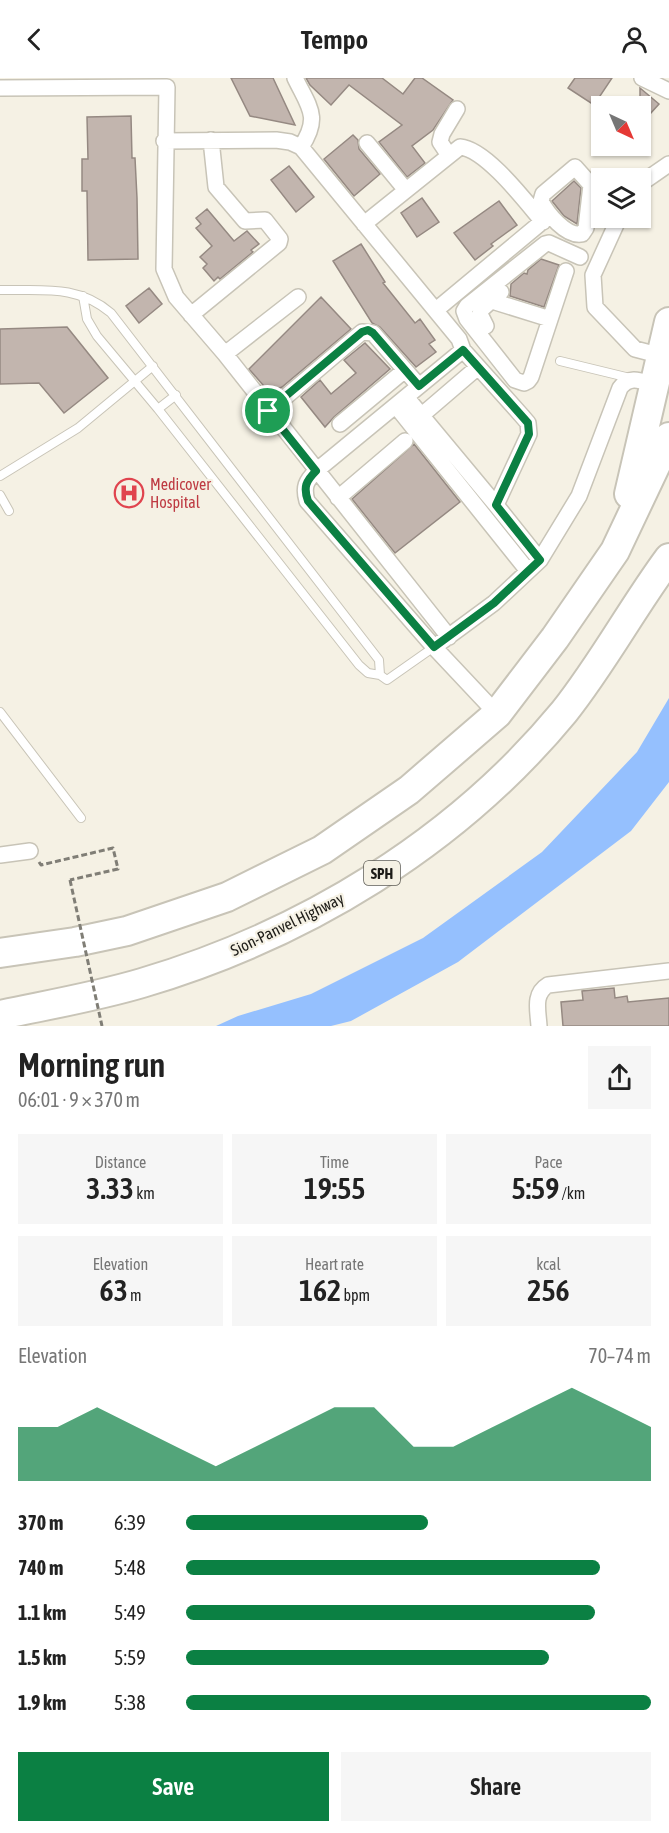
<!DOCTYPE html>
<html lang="en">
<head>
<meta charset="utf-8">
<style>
	:root { --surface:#fff; --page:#f6f6f6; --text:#222; --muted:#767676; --accent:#0b8043 }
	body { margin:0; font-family:"Asap Condensed",sans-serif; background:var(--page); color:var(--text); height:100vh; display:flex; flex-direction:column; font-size:22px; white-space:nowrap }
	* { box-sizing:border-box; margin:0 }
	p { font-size:20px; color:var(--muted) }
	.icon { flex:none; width:33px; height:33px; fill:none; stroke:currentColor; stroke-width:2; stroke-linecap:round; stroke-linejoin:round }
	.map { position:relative; height:948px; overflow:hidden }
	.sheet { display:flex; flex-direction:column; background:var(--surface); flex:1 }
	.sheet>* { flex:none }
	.needle { width:39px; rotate:136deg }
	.fabs { position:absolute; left:591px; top:18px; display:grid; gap:12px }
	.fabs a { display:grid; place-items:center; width:60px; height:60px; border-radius:0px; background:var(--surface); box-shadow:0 2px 4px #0004; font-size:30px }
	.pin { position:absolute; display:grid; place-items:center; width:51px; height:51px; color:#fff; margin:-26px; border:3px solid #fff; border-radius:50%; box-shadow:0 2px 6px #0007 }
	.round { display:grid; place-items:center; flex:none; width:63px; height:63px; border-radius:0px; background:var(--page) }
	.summary { display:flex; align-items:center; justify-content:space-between; height:102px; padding:0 18px }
	h1 { font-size:33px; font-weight:600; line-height:45px }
	.figures { display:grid; grid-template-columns:repeat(3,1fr); gap:9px; height:102px; padding:6px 18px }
	.figures div { display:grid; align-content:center; border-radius:0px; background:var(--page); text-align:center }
	.figures b { font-size:30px; font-weight:600 }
	.figures small { font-size:16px; font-weight:400 }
	.figures p { font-size:16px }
	.chart { height:168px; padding:12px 18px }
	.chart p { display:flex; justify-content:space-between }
	.chart svg { width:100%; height:108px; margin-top:6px; fill:var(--accent); opacity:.7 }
	.button { display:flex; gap:12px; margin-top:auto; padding:12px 18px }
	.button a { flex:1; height:69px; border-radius:0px; background:var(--accent); color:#fff; font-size:24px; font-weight:600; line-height:69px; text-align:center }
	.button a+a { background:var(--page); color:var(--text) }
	ul { padding:0 18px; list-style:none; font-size:20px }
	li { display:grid; grid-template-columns:96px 72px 1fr; align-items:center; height:45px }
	li i { height:15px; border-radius:8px; background:var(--accent) }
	header { display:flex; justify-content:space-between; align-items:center; height:78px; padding:0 18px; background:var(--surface); font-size:27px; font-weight:600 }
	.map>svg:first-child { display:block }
	.water { fill:#95c0fe }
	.building { fill:#c2b5ae; stroke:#958982; stroke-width:1.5 }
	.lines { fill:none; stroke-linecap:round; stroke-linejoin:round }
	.lane-casing { stroke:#c8c4b7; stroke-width:10 }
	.street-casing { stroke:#c8c4b7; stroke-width:18 }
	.highway-casing { stroke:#c8c4b7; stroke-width:32 }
	.path { stroke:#807e76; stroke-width:3; stroke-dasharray:6 3; stroke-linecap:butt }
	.lane { stroke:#fff; stroke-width:8 }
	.street { stroke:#fff; stroke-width:15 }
	.highway { stroke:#fff; stroke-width:28 }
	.path-bridge { stroke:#807e76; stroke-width:3; stroke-dasharray:6 3; stroke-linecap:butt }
	.route-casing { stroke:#fff; stroke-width:12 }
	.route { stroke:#0b8043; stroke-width:8 }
	.labels { text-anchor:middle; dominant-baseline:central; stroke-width:4.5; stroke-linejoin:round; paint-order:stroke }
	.shield { fill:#f5f1e4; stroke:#5e5c55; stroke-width:1.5 }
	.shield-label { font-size:15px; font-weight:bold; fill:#1d1c18 }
	.health-label { font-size:16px; fill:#be3a42; stroke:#f5f1e4; text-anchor:start }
	.street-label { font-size:16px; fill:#1d1c18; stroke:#f5f1e4 }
</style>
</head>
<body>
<header><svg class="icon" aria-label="back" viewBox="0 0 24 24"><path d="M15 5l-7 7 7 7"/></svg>Tempo<svg class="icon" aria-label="person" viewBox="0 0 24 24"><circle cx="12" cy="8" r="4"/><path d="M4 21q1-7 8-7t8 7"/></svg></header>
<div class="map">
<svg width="669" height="948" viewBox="0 0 669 948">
	<rect width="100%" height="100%" fill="#f5f1e4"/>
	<path class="water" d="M669,620V704L631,753L458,884L351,943L331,948H216L238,938L311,916L423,860L542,774L637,674Z"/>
	<path class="building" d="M231,0H273L295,47L250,38Z
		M306,0H382L403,16L415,0H422L453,22L433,52L412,68L425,85L407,99L379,64L402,47L349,7L331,27L310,7Z
		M575,0H612L594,27L568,10Z
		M640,10L659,26L640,47Z
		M131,38L132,80H135L137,120L138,181L88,182L87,113H82V81H88L87,39Z
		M353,57L358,62L359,71L380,96L354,118L324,81Z
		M289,88L314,119L296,134L271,102Z
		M574,103L581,110L577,146L564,138L552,123Z
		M422,120L439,144L417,159L401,135Z
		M499,123L517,147L491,166L493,168L475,182L454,155Z
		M207,131L234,163L247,153L259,166L251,172L253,174L220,201L218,199L214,203L203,190L207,186L200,179L212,168L196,150L201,146L196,140Z
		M361,166L385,204L383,205L415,245L420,241L435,262L429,266L436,274L416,289L380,249L372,245L333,183Z
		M541,181L559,187L544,229L510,218L511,206L524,195L527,196L528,192Z
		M149,210L162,226L139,245L126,228Z
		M321,219L351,251L282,309L270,315L249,291Z
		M67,249L108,300L64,335L39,305L0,306V251Z
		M365,265L390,291L334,339L325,349L301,319L320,302L331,316L356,295L344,282Z
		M414,366L460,424L395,475L352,421Z
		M614,910L615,920L627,918L628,924L669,920V948H563L561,924L583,922L582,913Z"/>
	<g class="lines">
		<g class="lane-casing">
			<path id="lane" d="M0,212C41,213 77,206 111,235L379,582L380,597
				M83,218L87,241L97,258L158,331L359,587L368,595L380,597L387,602L434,569
				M560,283L630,300
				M158,331L176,317
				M0,398L78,350L153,288
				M0,417L9,433
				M0,634L81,740"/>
		</g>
		<g class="street-casing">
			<path id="street" d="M295,0C309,29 321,39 301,69
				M642,0L669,13
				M0,10L167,9L164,191L176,219L225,276L449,559
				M164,63L276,62L290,64L301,69L459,261L463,272L316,393C306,403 303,409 307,423L434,569L497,636
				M367,65L405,111
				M448,76L440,64L442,56L457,31
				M575,89L591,107L586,150L582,156C566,159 547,135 541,123L543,116Z
				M640,106L669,86
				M619,140L593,197L595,229L635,271L662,278
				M364,146L460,69C486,71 526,124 543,144
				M566,193L531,299L528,303L524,305L515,302L467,241L464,233L467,228L545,166L549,165L580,179
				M492,223L550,241
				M436,232L549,138
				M191,237L279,165L280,161L265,142L245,143L216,109L211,62
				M486,248L480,236L482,231L501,214
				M225,276L298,219
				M407,320L496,427L529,356L528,345L522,338L463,272
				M396,328L528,493
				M269,333L362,254L373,255L419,308
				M422,337L478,289
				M340,346L405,292
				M338,420L405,363
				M496,427L540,482
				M441,564L494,525L540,482L579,418L620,310C630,297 641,303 655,307
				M0,777L30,773
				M539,948C538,932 533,916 548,907L669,893"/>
		</g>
		<g class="highway-casing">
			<path id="highway" d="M629,416L669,244
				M0,875L75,864L127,853L227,819L322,772L409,712L497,636L555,560L615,473L669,359
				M0,937C47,927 95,919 142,905C304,857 456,765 564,634C603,585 632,530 669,480"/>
		</g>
		<path class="path" d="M39,784L41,787L113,770L118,791L70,802"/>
		<use href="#lane" class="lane"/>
		<use href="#street" class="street"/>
		<use href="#highway" class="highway"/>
		<path class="path-bridge" d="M70,802L102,948"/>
	</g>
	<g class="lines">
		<g class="route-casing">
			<path id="route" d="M368,252L373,255L419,308L463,272L528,345L529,356L496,427L540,482L494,525L434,569L308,423C303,409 306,403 316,393L268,333L362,254Z"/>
		</g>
		<use href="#route" class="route"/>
	</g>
	<defs>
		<g id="hospital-ring" transform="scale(1.5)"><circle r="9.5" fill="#f5f1e4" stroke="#e0444e" stroke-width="1.5"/><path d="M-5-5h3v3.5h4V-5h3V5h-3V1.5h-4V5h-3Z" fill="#e0444e"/></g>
	</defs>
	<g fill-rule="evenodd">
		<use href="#hospital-ring" x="129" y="415"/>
	</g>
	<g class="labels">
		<rect class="shield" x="364" y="783" width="36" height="24" rx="4.5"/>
		<g class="shield-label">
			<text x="382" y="795">SPH</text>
		</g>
		<g class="health-label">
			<text x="150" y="406">Medicover<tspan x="150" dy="18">Hospital</tspan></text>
		</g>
		<g class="street-label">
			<text transform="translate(287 846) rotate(-26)">Sion-Panvel Highway</text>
		</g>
	</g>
</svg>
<div class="fabs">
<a><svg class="needle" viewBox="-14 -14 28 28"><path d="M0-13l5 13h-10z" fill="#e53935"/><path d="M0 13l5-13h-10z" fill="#767676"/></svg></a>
<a><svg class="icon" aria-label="layers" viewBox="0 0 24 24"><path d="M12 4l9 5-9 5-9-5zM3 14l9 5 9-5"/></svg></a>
</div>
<div class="pin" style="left:268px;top:333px;background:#1e9e55"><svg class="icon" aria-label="arrive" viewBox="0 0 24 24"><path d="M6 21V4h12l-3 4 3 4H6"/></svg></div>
</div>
<section class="sheet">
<div class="summary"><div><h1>Morning run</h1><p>06:01 · 9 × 370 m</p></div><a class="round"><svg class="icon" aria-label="share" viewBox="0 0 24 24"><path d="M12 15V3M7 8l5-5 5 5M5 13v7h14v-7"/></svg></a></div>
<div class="figures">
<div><p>Distance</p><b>3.33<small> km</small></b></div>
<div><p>Time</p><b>19:55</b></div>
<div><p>Pace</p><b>5:59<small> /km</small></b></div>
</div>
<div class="figures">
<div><p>Elevation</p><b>63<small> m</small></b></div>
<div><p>Heart rate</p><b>162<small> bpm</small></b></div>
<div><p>kcal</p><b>256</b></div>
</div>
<div class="chart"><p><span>Elevation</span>70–74 m</p>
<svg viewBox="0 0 160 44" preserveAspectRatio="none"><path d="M0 44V22L10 22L20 14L30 22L40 30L50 38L60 30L70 22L80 14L90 14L100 30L110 30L120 22L130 14L140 6L150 14L160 22V44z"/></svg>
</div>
<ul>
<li><b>370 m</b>6:39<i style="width:52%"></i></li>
<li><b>740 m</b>5:48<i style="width:89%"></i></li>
<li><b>1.1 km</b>5:49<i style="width:88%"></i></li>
<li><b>1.5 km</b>5:59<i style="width:78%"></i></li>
<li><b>1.9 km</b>5:38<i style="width:100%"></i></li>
</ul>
<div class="button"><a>Save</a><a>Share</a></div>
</section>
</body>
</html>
